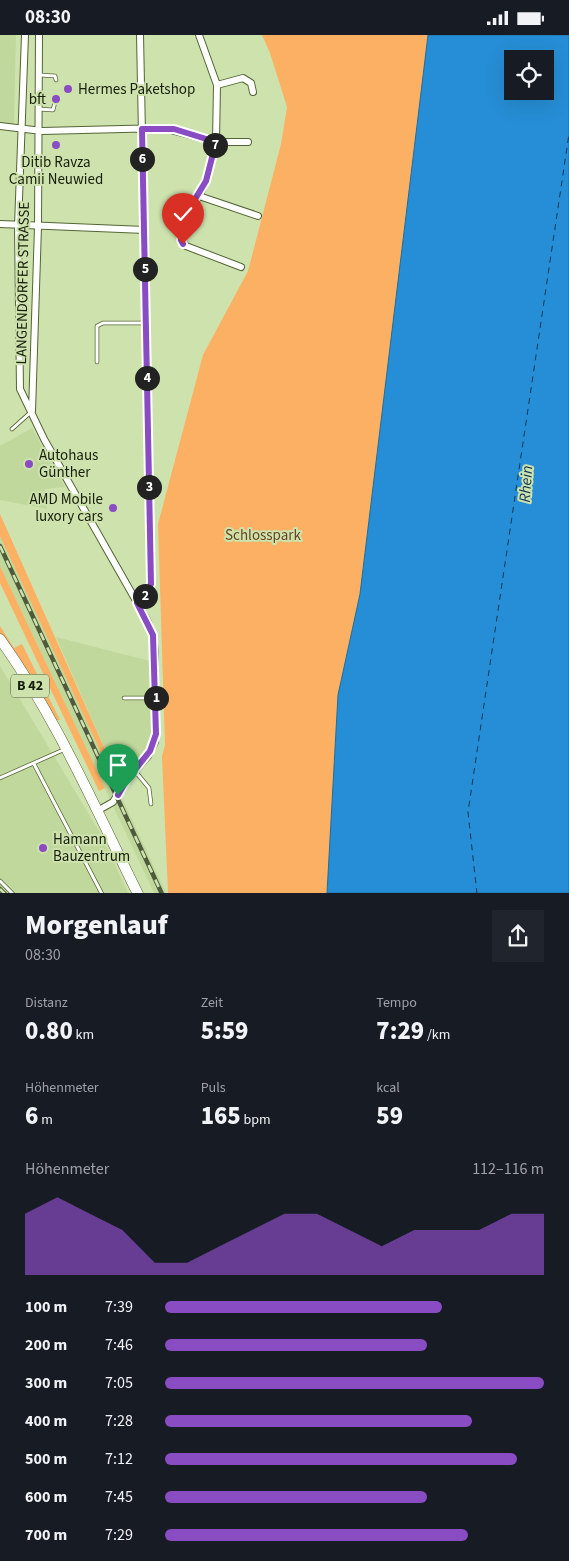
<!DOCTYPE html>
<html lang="de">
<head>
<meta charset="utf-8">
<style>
	:root { --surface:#171b24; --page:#20242c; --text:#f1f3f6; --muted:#9ea1a6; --accent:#894cc2 }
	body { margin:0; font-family:"Source Sans 3",sans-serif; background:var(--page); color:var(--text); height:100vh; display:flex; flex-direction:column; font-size:19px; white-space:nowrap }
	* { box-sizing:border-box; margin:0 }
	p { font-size:16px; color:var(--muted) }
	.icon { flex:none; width:28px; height:28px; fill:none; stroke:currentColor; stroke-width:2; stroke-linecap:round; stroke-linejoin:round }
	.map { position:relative; height:858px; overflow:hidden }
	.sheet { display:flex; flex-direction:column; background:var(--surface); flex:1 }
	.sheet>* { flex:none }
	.controls { position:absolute; left:504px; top:15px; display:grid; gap:10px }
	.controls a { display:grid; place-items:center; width:50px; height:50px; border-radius:0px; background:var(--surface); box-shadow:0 5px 20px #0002; font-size:25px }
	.pin { position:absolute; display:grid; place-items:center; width:42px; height:42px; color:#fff; margin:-51px -21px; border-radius:50% 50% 50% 0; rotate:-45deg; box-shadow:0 0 5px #0007 }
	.pin .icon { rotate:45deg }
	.km { position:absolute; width:25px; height:25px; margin:-12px; border-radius:50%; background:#222; color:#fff; font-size:14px; line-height:25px; text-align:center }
	.round { display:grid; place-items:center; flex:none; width:52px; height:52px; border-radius:0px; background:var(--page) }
	.headline { display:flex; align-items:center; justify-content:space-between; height:85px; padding:0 25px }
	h1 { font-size:28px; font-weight:800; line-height:38px }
	.stats { display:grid; grid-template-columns:repeat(3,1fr); gap:8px; height:85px; padding:5px 25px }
	.stats div { display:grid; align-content:center }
	.stats b { font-size:25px; font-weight:800 }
	.stats small { font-size:14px; font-weight:400 }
	.stats p { font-size:14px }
	.chart { height:140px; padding:10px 25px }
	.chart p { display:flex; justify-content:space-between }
	.chart svg { width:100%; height:90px; margin-top:5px; fill:var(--accent); opacity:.7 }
	ul { padding:0 25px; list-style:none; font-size:16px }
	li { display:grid; grid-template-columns:80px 60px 1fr; align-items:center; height:38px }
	li i { height:12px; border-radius:6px; background:var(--accent) }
	.status { display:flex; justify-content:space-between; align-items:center; height:35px; padding:0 25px; background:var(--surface); direction:ltr }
	.status svg { height:14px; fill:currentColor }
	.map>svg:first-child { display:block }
	.built { fill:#c1d89c }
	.green { fill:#fcb063 }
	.water { fill:#268ed6; stroke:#226c99; fill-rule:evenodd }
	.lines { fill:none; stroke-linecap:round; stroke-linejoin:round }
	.ferry { stroke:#0f3755; stroke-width:1; stroke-dasharray:6 5; stroke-linecap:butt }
	.lane-casing { stroke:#546535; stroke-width:4.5 }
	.street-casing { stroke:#546535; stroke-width:8 }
	.primary-casing { stroke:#546535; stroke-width:11 }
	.lane { stroke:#fff; stroke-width:3 }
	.street { stroke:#fff; stroke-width:6 }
	.primary { stroke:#fff; stroke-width:10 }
	.rail-casing { stroke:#4f5a3d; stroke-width:4.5 }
	.rail { stroke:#cee2ae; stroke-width:2.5; stroke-dasharray:8; stroke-linecap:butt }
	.route-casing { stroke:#fff; stroke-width:10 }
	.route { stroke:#894cc2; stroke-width:6 }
	.poi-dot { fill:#894cc2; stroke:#cee2ae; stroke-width:2 }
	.labels { text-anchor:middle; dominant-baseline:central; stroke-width:4; stroke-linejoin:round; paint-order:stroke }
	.shield { fill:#cee2ae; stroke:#4e593b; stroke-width:1 }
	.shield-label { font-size:14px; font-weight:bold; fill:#171e0a }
	.poi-label { font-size:15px; fill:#171e0a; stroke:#cee2ae; text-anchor:start }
	.street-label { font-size:15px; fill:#171e0a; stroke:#cee2ae }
	.park-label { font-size:15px; fill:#674521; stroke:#cee2ae }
	.water-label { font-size:16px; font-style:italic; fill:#0f3755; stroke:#cee2ae }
</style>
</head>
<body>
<div class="status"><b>08:30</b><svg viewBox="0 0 49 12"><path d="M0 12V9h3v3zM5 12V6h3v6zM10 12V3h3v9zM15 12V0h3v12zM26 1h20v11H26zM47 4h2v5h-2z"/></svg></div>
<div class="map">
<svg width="569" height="859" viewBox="0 0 569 859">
	<rect width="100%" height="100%" fill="#cee2ae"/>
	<path class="built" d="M0,0H16L14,89L0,87Z
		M32,393L65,452L45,454L47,474L0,465V411Z
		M0,501L65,640L166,858H154L0,531Z
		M56,602L150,626L152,699L145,716L119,746Z
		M0,631L100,798L128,858H0Z"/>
	<path class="green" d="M262,0H428L360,559L338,660L327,858H168L162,721L165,710L158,489L203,320L248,236L281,109L287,72L270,18Z
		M0,479L119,746L116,750L0,501Z
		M0,531L105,753L99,756L0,548Z
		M0,591L14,613L22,609L60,685H56L0,598Z"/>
	<path class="water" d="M428,0H569V858H327L338,660L360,559ZM512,24H545V56H512Z"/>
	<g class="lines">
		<path class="ferry" d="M477,859L468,777L569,99"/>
		<g class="lane-casing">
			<path id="lane" d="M40,40L55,41L56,45
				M39,74L53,75L55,67
				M97,327V291L103,288H145
				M12,394L31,377
				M124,663H155
				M34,729L102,859
				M135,736L149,753L151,769
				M0,743L63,715
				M0,846L13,859"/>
		</g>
		<g class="street-casing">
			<path id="street" d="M25,0L18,191L20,354L44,404L147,585L153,600L155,617V707L148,721L126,746L113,767L97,776
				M199,0L217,50L216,107L206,146L199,161L189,174L181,205L186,211L241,232
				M217,50L243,43L251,48L253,57
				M0,91L42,96L163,93L216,107H248
				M199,161L258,181
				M0,189L145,195
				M32,376L38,192L39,0
				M137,568L143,564L151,549L140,0"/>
		</g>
		<g class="primary-casing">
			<path id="primary" d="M0,604C56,682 95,773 138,859"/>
		</g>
		<use href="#lane" class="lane"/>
		<use href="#street" class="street"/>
		<use href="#primary" class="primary"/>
		<g class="rail-casing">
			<path id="rail" d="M0,511L162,859
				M0,854L5,859"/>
		</g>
		<use href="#rail" class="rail"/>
	</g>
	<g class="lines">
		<g class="route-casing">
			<path id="route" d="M118,760L126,746L150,716L156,699L153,600L137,568L143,564L151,549L142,94H174L216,107L206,146L189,174L181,205L183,209"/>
		</g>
		<use href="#route" class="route"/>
	</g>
	<g class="poi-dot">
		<circle cx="68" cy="54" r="5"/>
		<circle cx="56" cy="64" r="5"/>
		<circle cx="56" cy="110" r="5"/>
		<circle cx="29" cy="429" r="5"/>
		<circle cx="113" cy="473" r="5"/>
		<circle cx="43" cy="813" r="5"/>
	</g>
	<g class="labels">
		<rect class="shield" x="11" y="639.5" width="38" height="23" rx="4"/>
		<g class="shield-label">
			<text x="30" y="651">B 42</text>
		</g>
		<g class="poi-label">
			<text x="78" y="54">Hermes Paketshop</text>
			<text x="46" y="64" text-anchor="end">bft</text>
			<text x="56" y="127" text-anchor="middle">Ditib Ravza<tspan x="56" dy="17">Camii Neuwied</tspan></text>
			<text x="39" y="420">Autohaus<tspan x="39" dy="17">Günther</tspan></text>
			<text x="103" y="464" text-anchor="end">AMD Mobile<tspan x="103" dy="17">luxory cars</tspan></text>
			<text x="53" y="804">Hamann<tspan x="53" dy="17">Bauzentrum</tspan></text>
		</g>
		<g class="street-label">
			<text transform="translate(23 248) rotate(-89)">LANGENDORFER STRASSE</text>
		</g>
		<g class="park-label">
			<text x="263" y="500">Schlosspark</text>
		</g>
		<g class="water-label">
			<text transform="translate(526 449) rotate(-86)">Rhein</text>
		</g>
	</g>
</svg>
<div class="controls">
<a><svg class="icon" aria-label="locate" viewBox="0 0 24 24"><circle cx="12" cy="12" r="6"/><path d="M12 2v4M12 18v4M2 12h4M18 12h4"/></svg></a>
</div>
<div class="pin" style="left:118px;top:760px;background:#1e9e55"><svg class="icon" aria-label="arrive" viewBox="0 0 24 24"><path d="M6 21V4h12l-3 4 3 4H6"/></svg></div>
<div class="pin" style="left:183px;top:209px;background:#d93025"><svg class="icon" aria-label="check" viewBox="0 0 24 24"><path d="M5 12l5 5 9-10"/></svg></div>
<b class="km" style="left:156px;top:663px">1</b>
<b class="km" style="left:145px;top:561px">2</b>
<b class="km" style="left:149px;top:452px">3</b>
<b class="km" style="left:147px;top:343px">4</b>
<b class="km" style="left:145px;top:234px">5</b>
<b class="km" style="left:142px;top:124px">6</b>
<b class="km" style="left:215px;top:110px">7</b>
</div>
<section class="sheet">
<div class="headline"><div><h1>Morgenlauf</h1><p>08:30</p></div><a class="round"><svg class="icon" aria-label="share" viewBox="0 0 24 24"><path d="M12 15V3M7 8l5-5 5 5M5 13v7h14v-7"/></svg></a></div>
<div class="stats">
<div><p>Distanz</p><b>0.80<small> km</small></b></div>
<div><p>Zeit</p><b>5:59</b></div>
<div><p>Tempo</p><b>7:29<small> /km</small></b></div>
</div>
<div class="stats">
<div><p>Höhenmeter</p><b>6<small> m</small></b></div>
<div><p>Puls</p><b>165<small> bpm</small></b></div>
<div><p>kcal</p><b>59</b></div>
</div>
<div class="chart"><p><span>Höhenmeter</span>112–116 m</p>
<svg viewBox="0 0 160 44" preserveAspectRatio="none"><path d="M0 44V14L10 6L20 14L30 22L40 38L50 38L60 30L70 22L80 14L90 14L100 22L110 30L120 22L130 22L140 22L150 14L160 14V44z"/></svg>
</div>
<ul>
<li><b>100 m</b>7:39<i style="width:73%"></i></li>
<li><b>200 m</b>7:46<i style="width:69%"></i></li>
<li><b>300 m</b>7:05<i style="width:100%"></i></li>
<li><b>400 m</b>7:28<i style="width:81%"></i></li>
<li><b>500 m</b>7:12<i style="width:93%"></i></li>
<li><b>600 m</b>7:45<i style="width:69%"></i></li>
<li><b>700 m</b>7:29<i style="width:80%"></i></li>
</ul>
</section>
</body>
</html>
